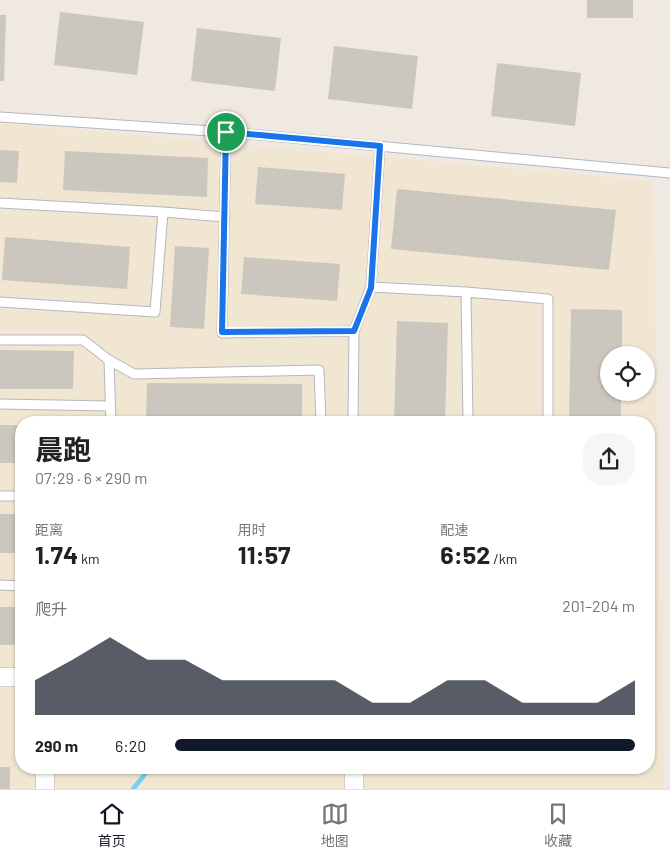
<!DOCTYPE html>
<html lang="zh">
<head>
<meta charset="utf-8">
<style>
	:root { --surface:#fff; --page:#f6f6f6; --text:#222; --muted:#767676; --line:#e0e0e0; --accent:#111827 }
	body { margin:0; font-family:Barlow,"Noto Sans SC",sans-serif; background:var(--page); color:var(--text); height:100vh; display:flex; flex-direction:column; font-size:19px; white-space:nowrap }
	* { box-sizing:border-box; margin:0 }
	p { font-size:16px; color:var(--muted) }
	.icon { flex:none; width:28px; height:28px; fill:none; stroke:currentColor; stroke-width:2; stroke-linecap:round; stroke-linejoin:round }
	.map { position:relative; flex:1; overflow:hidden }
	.panel { position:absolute; left:15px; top:416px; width:640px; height:358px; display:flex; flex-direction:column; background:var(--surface); border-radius:20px; box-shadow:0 1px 4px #0004 }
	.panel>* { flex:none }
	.tools { position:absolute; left:600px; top:346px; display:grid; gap:10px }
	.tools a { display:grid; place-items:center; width:55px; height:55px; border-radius:50%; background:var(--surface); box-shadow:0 1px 4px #0004; font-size:25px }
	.pin { position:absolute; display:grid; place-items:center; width:42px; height:42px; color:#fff; margin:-21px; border:2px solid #fff; border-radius:50%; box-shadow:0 1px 5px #0007 }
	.round { display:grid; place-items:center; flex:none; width:52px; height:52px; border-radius:20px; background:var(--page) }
	.summary { display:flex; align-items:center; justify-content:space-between; height:85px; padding:0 20px }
	h1 { font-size:28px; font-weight:700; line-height:38px }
	.metrics { display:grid; grid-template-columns:repeat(3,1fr); gap:8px; height:85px; padding:5px 20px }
	.metrics div { display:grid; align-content:center }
	.metrics b { font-size:25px; font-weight:700 }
	.metrics small { font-size:14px; font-weight:400 }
	.metrics p { font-size:14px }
	.chart { height:140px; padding:10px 20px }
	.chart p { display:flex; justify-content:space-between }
	.chart svg { width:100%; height:90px; margin-top:5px; fill:var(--accent); opacity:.7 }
	ul { padding:0 20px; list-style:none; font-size:16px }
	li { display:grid; grid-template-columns:80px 60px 1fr; align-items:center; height:38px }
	li i { height:12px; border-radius:6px; background:var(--accent) }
	.dock { display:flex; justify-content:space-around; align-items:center; height:70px; border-top:1px solid var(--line); background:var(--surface); font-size:14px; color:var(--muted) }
	.dock a { display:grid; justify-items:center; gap:2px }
	.dock .active { color:var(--accent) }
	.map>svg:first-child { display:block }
	.education { fill:#f0e6d1; fill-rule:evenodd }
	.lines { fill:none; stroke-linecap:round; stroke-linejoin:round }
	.stream { stroke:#75cff0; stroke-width:4.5 }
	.building { fill:#cbc7bf }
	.service-casing { stroke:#b4b7c1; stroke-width:11 }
	.minor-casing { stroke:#b4b7c1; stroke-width:19 }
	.service { stroke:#fff; stroke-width:9 }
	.minor { stroke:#fff; stroke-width:18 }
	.route-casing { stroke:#fff; stroke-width:10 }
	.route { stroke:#1a73e8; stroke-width:6 }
</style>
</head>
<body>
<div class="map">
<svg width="670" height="789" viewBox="0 0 670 789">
	<rect width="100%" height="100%" fill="#efe9e1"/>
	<path class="education" d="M0,123L653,181L664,789H0ZM609,355H646V392H609ZM21,422H649V768H21Z"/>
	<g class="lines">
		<path class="stream" d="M649,688L652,686
			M133,789L150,768"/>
	</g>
	<path class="building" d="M587,0H633V18H587Z
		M60,12L144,22L137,75L54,65Z
		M0,15H6L4,81H0Z
		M197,28L281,38L275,91L191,81Z
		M334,46L418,56L412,109L328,99Z
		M497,63L581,73L575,126L491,116Z
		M0,150L19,151L17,183L0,182Z
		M65,151L208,158L207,197L63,190Z
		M258,167L345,174L342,210L255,204Z
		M397,189L616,210L609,270L391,249Z
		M5,237L130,247L127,289L2,280Z
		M175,246L209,248L204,329L170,327Z
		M244,257L340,264L337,301L241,294Z
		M571,309L622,310V355H609V392H621V422H569Z
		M397,321L448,323L445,422H394Z
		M0,350L74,351L73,389H0Z
		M147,383L302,384V422L146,421Z
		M0,425H21V463H0Z
		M0,514H21V553H0Z
		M0,607H21V645H0Z
		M0,767H10V789H0Z"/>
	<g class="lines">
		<g class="service-casing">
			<path id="service" d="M0,117L226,132L670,173
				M226,132L222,333L354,331
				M0,203L163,212L225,217
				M371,287L466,292L548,299V422
				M466,292L468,422
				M0,302L155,312L163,212
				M0,340H83L109,360L134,374L319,370L321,422
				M109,360L111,422
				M0,404L110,406
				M353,422L354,331L371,287L380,146
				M0,496H21
				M0,585L21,586"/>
		</g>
		<g class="minor-casing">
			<path id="minor" d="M0,677H21
				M354,768V789
				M45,789V768"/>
		</g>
		<use href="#service" class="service"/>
		<use href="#minor" class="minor"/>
	</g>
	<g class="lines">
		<g class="route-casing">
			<path id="route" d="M226,132L380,146L371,288L354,331L222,332Z"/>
		</g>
		<use href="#route" class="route"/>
	</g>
</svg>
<div class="tools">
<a><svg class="icon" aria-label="locate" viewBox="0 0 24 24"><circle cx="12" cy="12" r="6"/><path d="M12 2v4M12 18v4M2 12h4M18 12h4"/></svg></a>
</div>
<div class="pin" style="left:226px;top:132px;background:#1e9e55"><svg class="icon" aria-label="arrive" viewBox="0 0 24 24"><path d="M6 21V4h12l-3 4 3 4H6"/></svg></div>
<section class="panel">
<div class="summary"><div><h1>晨跑</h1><p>07:29 · 6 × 290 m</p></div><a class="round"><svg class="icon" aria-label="share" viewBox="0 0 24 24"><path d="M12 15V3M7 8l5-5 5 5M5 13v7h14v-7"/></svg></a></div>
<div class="metrics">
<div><p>距离</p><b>1.74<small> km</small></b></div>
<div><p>用时</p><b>11:57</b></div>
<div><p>配速</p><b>6:52<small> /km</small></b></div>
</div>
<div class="chart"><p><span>爬升</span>201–204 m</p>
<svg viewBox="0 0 160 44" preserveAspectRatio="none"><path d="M0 44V27L10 17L20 6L30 17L40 17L50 27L60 27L70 27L80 27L90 38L100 38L110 27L120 27L130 38L140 38L150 38L160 27V44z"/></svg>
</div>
<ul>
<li><b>290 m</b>6:20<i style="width:100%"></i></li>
</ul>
</section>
</div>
<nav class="dock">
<a class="active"><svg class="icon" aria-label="home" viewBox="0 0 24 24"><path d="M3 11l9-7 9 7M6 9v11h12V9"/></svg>首页</a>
<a><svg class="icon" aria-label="map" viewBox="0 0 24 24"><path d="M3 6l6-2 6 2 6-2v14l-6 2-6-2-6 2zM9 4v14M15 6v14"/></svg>地图</a>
<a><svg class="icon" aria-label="saved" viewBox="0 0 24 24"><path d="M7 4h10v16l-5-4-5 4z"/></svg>收藏</a>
</nav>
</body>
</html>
